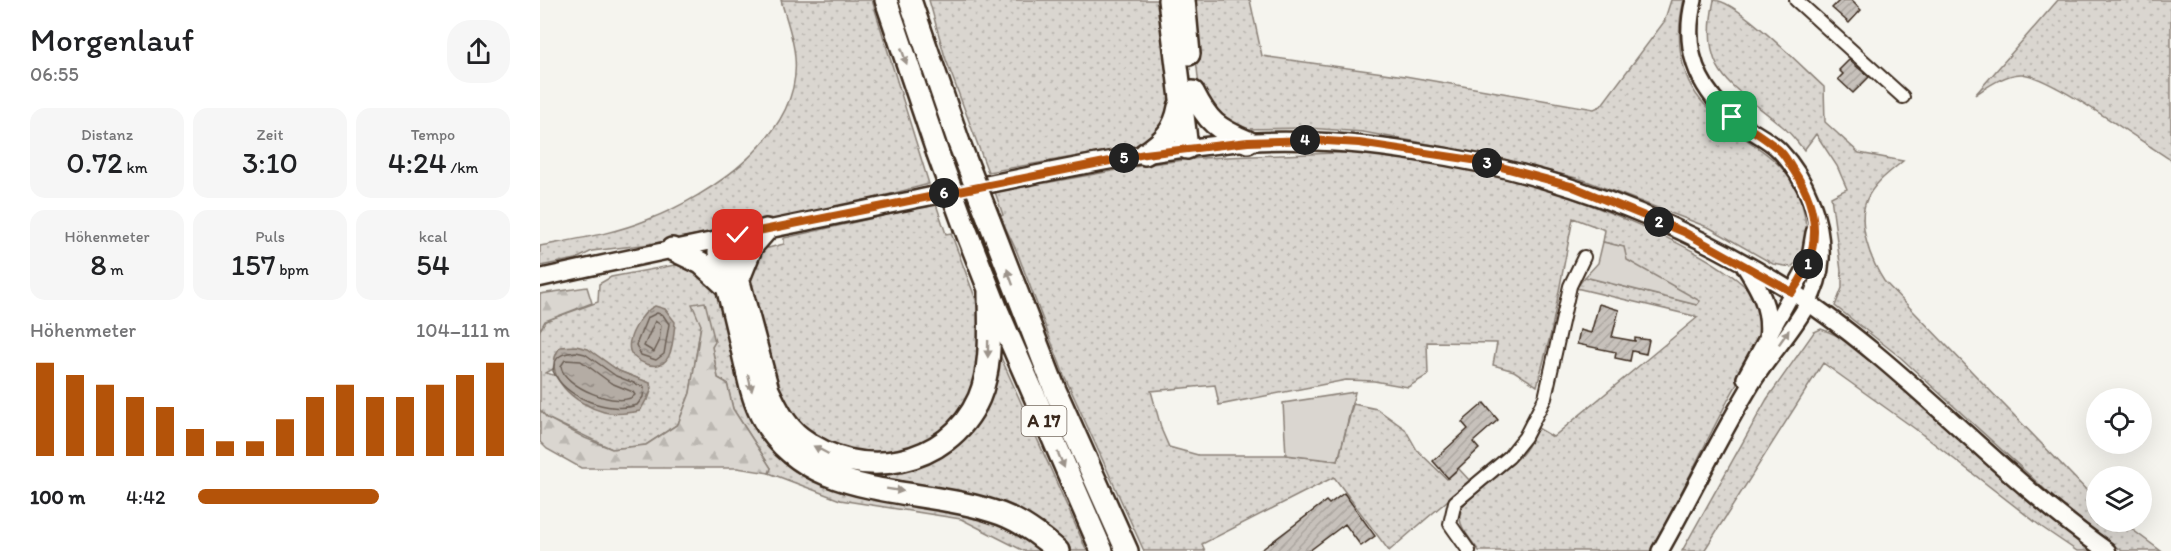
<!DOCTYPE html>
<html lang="de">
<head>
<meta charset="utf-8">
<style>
	:root { --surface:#fff; --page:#f6f6f6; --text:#202124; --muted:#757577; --accent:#b45309 }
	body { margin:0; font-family:Itim,sans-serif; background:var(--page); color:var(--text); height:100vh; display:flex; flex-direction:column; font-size:22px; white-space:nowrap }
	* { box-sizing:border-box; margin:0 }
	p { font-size:20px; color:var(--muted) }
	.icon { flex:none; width:33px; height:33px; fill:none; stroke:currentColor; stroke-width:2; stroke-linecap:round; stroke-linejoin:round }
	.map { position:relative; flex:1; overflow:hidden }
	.drawer { display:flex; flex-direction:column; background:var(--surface); width:540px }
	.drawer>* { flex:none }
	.controls { position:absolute; left:1546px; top:388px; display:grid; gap:12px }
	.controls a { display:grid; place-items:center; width:66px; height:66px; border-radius:50%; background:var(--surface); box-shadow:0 6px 24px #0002; font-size:30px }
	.pin { position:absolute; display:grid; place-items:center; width:51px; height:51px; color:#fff; margin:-26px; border-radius:12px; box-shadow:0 3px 9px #0006 }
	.km { position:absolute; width:30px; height:30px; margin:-15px; border-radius:50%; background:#222; color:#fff; font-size:16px; line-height:30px; text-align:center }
	.round { display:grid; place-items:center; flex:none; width:63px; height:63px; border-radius:24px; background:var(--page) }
	.overview { display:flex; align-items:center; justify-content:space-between; height:102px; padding:0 30px }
	h1 { font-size:33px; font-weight:600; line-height:45px }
	.figures { display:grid; grid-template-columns:repeat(3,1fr); gap:9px; height:102px; padding:6px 30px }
	.figures div { display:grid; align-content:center; border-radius:15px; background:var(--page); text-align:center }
	.figures b { font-size:30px; font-weight:600 }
	.figures small { font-size:16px; font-weight:400 }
	.figures p { font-size:16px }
	.chart { height:168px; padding:12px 30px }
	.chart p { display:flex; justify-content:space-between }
	.chart svg { width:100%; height:108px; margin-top:6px; stroke:var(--accent); stroke-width:6 }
	ul { padding:0 30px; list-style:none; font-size:20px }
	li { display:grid; grid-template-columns:96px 72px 1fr; align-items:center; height:45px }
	li i { height:15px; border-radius:8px; background:var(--accent) }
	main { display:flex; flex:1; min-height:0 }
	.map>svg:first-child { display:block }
	.grass { fill:url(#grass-dots); stroke:#8a8077; stroke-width:1.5; fill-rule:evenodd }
	.forest { fill:url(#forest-firs); stroke:#8a8077; stroke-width:1.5 }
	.pitch { fill:#dad6d0; stroke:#8a8077; stroke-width:1.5 }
	.water { fill:url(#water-ripples); stroke:#84786e; stroke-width:1.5 }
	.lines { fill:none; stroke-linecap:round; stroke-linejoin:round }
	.shore { stroke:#6b5e54; stroke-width:1.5 }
	.building { fill:url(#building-hatch); stroke:#3b2a1e; stroke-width:1.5 }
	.minor-casing { stroke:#3b2a1e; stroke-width:16 }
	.tertiary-casing { stroke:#3b2a1e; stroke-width:20 }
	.secondary-casing { stroke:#3b2a1e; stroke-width:21 }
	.motorway-casing { stroke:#3b2a1e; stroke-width:26 }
	.minor { stroke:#fdfcf7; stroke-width:12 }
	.tertiary { stroke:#fdfcf7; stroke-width:15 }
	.secondary { stroke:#fdfcf7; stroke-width:16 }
	.motorway { stroke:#fdfcf7; stroke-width:21 }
	.motorway-bridge-casing { stroke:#3b2a1e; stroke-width:26; stroke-linecap:butt }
	.motorway-bridge { stroke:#fdfcf7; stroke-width:21 }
	.oneway { fill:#9c938a }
	.route-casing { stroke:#fff; stroke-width:12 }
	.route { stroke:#b45309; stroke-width:8 }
	.labels { text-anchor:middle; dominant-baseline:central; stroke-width:5; stroke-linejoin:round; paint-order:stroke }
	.shield { fill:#fdfcf7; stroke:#75695f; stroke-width:1.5 }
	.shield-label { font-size:18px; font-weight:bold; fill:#3b2a1e }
</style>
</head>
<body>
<main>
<section class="drawer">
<div class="overview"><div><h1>Morgenlauf</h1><p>06:55</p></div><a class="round"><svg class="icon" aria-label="share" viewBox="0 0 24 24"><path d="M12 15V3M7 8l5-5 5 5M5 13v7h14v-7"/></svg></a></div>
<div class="figures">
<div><p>Distanz</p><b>0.72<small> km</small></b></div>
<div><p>Zeit</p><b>3:10</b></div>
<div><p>Tempo</p><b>4:24<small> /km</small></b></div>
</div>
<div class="figures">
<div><p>Höhenmeter</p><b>8<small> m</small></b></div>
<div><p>Puls</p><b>157<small> bpm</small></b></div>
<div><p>kcal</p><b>54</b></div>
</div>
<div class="chart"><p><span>Höhenmeter</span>104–111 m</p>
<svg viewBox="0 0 160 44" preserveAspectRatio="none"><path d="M5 44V6M15 44V11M25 44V15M35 44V20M45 44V24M55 44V33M65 44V38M75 44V38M85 44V29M95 44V20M105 44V15M115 44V20M125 44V20M135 44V15M145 44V11M155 44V6"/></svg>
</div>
<ul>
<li><b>100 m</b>4:42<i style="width:58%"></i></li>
</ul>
</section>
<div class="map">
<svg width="1631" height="551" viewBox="0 0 1631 551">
	<defs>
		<pattern id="grass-dots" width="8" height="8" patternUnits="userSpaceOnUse" patternTransform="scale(1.5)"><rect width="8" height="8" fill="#dad6d0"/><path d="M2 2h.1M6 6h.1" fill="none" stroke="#bcb8b2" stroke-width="1.8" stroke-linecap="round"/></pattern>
		<pattern id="forest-firs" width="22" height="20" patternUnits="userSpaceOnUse" patternTransform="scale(1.5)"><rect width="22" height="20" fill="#dad6d0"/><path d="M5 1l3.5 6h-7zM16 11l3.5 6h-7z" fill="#bcb8b2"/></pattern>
		<pattern id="water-ripples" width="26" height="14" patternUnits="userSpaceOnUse" patternTransform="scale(1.5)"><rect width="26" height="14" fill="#b4aca4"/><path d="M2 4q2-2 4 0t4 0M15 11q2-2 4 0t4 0" fill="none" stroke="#948c85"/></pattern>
		<pattern id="building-hatch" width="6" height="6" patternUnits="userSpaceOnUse" patternTransform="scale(1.5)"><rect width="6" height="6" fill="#c7c1bb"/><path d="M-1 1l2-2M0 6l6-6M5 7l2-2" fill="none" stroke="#aca6a0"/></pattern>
	</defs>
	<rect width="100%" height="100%" fill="#f5f4ee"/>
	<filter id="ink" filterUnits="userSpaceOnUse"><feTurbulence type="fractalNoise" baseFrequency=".0167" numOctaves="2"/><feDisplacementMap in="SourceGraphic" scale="12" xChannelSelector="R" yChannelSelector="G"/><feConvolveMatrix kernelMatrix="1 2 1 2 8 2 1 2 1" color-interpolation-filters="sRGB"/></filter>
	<g filter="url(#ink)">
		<path class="grass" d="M241,0H332L389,184L316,203L110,244L52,251L36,259L0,266V246C36,239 73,234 107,220C170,196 262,135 255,58C254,39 246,19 241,0Z
			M389,0H623L634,110L631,123L601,145L448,172L405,57Z
			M650,0H710L722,56L865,76L1054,109L1061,106L1124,22L1131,0H1144C1135,35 1138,76 1164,104C1204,149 1260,154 1266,227C1268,242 1264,258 1251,267L1233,264L1170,228L1044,180L943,154L823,132L768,128L704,129L686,125L659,87Z
			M1174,0C1197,0 1264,69 1284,87L1285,122L1319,153L1363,161C1350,172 1334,183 1327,199C1316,223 1331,261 1344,281L1557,501V522H1582L1621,551H1582L1571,543L1523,506L1360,357L1295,306L1302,288V278L1291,197L1307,189L1297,166L1276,134L1264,150C1257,142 1250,132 1242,126C1193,84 1158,76 1174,0Z
			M1518,0H1631V160C1600,141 1512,77 1482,74C1467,73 1447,87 1435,95Z
			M821,152C860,158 900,161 938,169C991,179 1210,257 1221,310C1222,317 1222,330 1221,337C1218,352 1195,386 1187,402C1161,451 1138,502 1110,551H939C932,541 918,527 920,514C923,493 970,470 983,453C989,446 993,436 998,428L1013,437L1158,317L1036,288L1045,277L1157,305L1086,260L1084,247L1063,242L1065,230L1033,218L1011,333L997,386L974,371L953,365L957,343L887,342L888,375L868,387L834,381L806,380L679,405L675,385L611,391L622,431L629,447L658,455H746L798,461L813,404L837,409L865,429L877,450L907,479L919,469L930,481L849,551L794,477L662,544L665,551H604L524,375L477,252L460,216L463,215L455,192L611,164L661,158Z
			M396,204L406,234L411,233L436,300L444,342L436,393L401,438L354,457L282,446L244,412L208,276L226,242L228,248L244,244V238Z
			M135,265L148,266L175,283L240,452L446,515L511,551H484L421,519L300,500L229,473L231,468L193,409L187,383L178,378L172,347L153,304L161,324L150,393L138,424L106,445L72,449L7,418L0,410V330L5,321L58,302L59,284L71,277ZM47,349L79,371L110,383L111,391L108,400L6,373Z
			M1281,329C1317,340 1356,384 1385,410C1441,458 1496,507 1555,551H1537L1503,528L1374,428L1283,363L1164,551H1142L1227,399L1274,332Z
			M455,344L547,551H530L483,519L323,480L275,464L215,366L285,460L402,449Z"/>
		<path class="forest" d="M47,287L52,303L5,321L0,330V294Z
			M165,302L175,342L172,347L178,378L187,383L193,409L231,468L229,473L197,468H41L7,449L0,442V410L7,418L45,438L72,449L106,445L138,424L150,393L161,325L152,304Z"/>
		<path class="pitch" d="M1063,242L1084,247L1087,260L1160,301L1157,305L1045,277L1058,263Z
			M815,392L798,461L746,455L743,403Z"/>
		<path class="water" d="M115,306L125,309L135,322C133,341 133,373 106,364C101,362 94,359 91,353C84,340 103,311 115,306Z
			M36,346L48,349L79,371L110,383L111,391L100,411C88,413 76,415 64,412C36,405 0,376 20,347Z"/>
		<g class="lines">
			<path class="shore" d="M117,313L123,315L129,324L124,354L116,360L101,355L96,345L107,318Z
				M115,321L121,325L119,342L114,352L104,346Z
				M36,352L45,354L76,376L104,387L103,397L97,405C70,414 25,398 13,371C14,356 22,353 36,352Z
				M25,360L41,361L71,383L93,392L95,395C80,410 22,386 21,366Z"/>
		</g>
		<path class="building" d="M1300,0H1311L1321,10L1309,23L1292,8Z
			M1309,60L1329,77L1313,93L1298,79L1303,74L1299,70Z
			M1059,304L1079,310L1072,337L1095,341V338L1109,340L1106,354L1092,351L1090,361L1075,358L1076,352L1037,344L1040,330L1051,333Z
			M944,403L958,420L933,442L939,449L908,478L893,461L928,429L922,422Z
			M804,493L835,536L821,546L805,524L769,551H720L786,501L789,504Z"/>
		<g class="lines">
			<g class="minor-casing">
				<path id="minor" d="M1256,0L1363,97
					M929,551L910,524L915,502L969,457L985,437L1005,398L1030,286L1044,257"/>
			</g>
			<g class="tertiary-casing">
				<path id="tertiary" d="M1205,378L1269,262L1274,233
					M1120,551C1152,495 1180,435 1214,380C1238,342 1279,306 1281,259C1283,221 1266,178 1240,151C1227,137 1206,130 1192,117C1156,86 1142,46 1154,0"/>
			</g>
			<g class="secondary-casing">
				<path id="secondary" d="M1205,266C1219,289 1230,306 1228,334
					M0,278C125,250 251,225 377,199C486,177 595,151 706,142C764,138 819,143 876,152C1008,171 1128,215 1243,286C1362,360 1453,471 1567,551"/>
			</g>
			<g class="motorway-casing">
				<path id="motorway" d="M346,0L397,151
					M370,0L419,143
					M629,0L647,148
					M644,0L649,54
					M653,92C668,122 677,129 708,142
					M605,154C625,141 635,129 639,107
					M449,220L515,390L587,551
					M425,228L458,312L562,551
					M187,237L228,390C236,407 245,426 261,438C318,482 408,468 439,398C453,365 449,326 449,290
					M132,249L161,263L186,286
					M179,252C186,283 194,314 201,345C207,368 210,393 221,415C266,504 380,484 461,514C480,521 502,537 518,551
					M200,276L212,246L226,230"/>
			</g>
			<use href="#minor" class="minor"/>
			<use href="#tertiary" class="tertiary"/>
			<use href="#secondary" class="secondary"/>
			<use href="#motorway" class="motorway"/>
			<g class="motorway-bridge-casing">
				<path id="motorway-bridge" d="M419,143L449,220
					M397,151L425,228"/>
			</g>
			<use href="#motorway-bridge" class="motorway-bridge"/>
		</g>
		<defs><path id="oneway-solid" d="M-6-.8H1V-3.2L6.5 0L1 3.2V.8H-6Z" transform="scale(1.5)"/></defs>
		<g class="oneway">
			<use href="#oneway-solid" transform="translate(364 56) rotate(71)"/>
			<use href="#oneway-solid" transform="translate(470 277) rotate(-110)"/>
			<use href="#oneway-solid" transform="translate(1244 337) rotate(-55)"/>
			<use href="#oneway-solid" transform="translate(448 349) rotate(91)"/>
			<use href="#oneway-solid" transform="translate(210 383) rotate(77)"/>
			<use href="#oneway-solid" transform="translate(281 450) rotate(-152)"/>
			<use href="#oneway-solid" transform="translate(521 460) rotate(67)"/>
			<use href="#oneway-solid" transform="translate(355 490) rotate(9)"/>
		</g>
	</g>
	<g class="lines" filter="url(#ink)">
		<g class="route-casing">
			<path id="route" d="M198,235L605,154L708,142L770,140L819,143L939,161L1031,186L1144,232L1252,292C1281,253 1281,211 1254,171C1249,164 1245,154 1238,149C1224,137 1207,127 1192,117"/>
		</g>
		<use href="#route" class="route"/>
	</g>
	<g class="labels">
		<rect class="shield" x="481.5" y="406" width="45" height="30" rx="4.5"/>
		<g class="shield-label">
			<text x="504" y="421">A 17</text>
		</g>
	</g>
</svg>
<div class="controls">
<a><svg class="icon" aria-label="locate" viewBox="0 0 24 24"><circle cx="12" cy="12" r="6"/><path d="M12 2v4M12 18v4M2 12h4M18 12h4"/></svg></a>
<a><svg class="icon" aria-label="layers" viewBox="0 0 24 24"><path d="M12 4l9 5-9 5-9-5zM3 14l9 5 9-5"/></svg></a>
</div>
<div class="pin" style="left:1192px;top:117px;background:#1e9e55"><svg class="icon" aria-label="arrive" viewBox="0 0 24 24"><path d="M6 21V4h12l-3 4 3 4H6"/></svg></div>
<div class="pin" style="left:198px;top:235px;background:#d93025"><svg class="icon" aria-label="check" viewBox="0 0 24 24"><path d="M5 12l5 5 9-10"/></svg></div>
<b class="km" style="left:1268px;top:264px">1</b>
<b class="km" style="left:1119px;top:222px">2</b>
<b class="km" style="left:947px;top:163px">3</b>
<b class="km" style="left:765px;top:140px">4</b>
<b class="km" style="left:584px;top:158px">5</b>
<b class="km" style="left:404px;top:193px">6</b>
</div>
</main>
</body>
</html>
